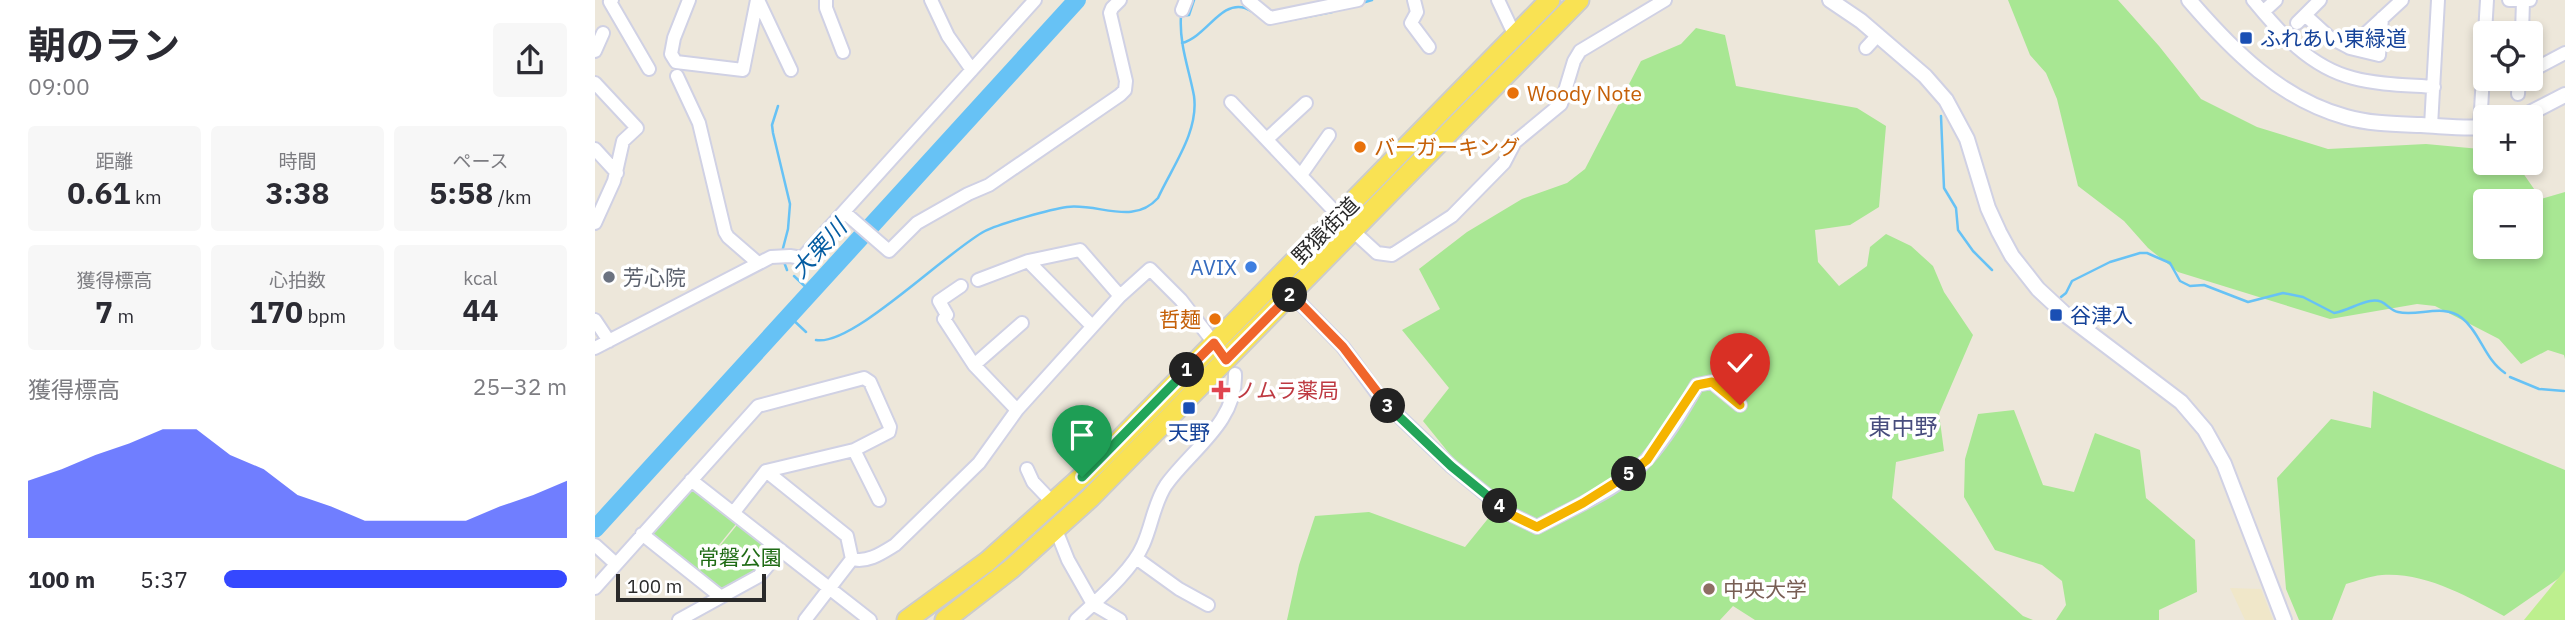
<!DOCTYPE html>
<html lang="ja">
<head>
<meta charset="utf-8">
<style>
	:root { --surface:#fff; --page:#f7f7f7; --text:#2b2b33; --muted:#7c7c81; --accent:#3548ff }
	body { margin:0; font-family:"IBM Plex Sans","Noto Sans JP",sans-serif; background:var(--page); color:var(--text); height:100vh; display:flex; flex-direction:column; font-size:26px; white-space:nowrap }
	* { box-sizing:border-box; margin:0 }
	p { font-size:23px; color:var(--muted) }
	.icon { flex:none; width:38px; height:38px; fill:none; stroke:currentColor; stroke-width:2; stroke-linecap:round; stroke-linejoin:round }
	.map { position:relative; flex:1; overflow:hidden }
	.drawer { display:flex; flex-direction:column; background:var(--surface); width:595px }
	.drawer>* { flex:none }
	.fabs { position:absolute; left:1878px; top:21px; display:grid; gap:14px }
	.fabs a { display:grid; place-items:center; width:70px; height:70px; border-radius:7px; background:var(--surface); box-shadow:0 4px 10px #0003; font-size:35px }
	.scale { position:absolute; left:21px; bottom:18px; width:150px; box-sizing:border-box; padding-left:7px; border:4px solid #2a2a2a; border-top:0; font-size:19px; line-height:24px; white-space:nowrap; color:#2a2a2a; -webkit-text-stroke:5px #fff; paint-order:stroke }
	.pin { position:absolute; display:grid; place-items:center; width:60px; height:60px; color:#fff; margin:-72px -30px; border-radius:50% 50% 50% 0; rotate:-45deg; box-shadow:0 0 7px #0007 }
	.pin .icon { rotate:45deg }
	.km { position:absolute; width:35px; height:35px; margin:-18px; border-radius:50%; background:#222; color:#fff; font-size:19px; line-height:35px; text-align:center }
	.round { display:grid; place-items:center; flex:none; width:74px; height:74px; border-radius:7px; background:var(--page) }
	.headline { display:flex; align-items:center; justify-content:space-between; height:119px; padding:0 28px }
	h1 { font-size:38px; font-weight:700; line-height:52px }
	.metrics { display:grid; grid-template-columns:repeat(3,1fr); gap:10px; height:119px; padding:7px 28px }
	.metrics div { display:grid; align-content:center; border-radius:7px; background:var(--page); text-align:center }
	.metrics b { font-size:30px; font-weight:700 }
	.metrics small { font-size:19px; font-weight:400 }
	.metrics p { font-size:19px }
	.chart { height:196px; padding:14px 28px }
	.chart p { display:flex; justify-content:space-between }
	.chart svg { width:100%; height:126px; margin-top:7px; fill:var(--accent); opacity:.7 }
	ul { padding:0 28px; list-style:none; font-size:23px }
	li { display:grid; grid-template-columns:112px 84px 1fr; align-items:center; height:52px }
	li i { height:18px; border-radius:9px; background:var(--accent) }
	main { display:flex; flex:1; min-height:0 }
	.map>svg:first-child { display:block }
	.education { fill:#f0e7c9 }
	.green { fill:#a8e793; fill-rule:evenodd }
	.pitch { fill:#bdef8e }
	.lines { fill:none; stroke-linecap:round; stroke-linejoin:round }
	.stream { stroke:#67c2f5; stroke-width:2.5 }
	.river { stroke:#67c2f5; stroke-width:18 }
	.minor-casing { stroke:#d0d1e4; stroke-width:16 }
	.tertiary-casing { stroke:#d0d1e4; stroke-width:18 }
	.primary-casing { stroke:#ccc; stroke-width:23 }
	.minor { stroke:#fff; stroke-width:12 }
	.tertiary { stroke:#fff; stroke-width:14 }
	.primary { stroke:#f9e253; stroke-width:19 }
	.split-1-casing { stroke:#fff; stroke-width:14 }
	.split-2-casing { stroke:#fff; stroke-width:14 }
	.split-3-casing { stroke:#fff; stroke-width:14 }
	.split-4-casing { stroke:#fff; stroke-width:14 }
	.split-5-casing { stroke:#fff; stroke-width:14 }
	.split-6-casing { stroke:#fff; stroke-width:14 }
	.split-1 { stroke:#22a559; stroke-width:9 }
	.split-2 { stroke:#f0652b; stroke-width:9 }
	.split-3 { stroke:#f0652b; stroke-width:9 }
	.split-4 { stroke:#22a559; stroke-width:9 }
	.split-5 { stroke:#f5b400; stroke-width:9 }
	.split-6 { stroke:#f5b400; stroke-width:9 }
	.transit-dot { fill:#1a4fb4; stroke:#fff; stroke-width:2.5 }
	.food-dot { fill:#e8710a; stroke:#fff; stroke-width:2.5 }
	.shop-dot { fill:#3f7fe0; stroke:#fff; stroke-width:2.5 }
	.worship-dot { fill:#6b7280; stroke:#fff; stroke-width:2.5 }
	.health-dot { fill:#e0444e; stroke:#fff; stroke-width:2.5 }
	.education-dot { fill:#8d6e63; stroke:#fff; stroke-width:2.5 }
	.labels { text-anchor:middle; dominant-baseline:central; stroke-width:7; stroke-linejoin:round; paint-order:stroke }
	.transit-label { font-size:21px; fill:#164399; stroke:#fff; text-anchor:start }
	.food-label { font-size:21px; fill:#c56008; stroke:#fff; text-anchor:start }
	.street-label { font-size:21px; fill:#2a2a2a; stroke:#fff }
	.shop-label { font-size:21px; fill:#366cbe; stroke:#fff; text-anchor:end }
	.worship-label { font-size:21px; fill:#5b616d; stroke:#fff; text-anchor:start }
	.health-label { font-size:21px; fill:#be3a42; stroke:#fff; text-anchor:start }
	.park-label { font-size:21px; fill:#1f6b15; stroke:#fff }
	.education-label { font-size:21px; fill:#785e54; stroke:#fff; text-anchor:start }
	.water-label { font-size:23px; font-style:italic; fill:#055da2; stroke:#fff }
	.neighbourhood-label { font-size:23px; fill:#474c7d; stroke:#fff }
</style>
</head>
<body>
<main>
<section class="drawer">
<div class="headline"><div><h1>朝のラン</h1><p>09:00</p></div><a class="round"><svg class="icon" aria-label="share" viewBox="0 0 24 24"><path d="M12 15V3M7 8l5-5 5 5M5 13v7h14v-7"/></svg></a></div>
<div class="metrics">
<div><p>距離</p><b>0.61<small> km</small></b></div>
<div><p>時間</p><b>3:38</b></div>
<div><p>ペース</p><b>5:58<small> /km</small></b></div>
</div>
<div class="metrics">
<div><p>獲得標高</p><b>7<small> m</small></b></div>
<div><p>心拍数</p><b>170<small> bpm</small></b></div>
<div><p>kcal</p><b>44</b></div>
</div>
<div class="chart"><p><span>獲得標高</span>25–32 m</p>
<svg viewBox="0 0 160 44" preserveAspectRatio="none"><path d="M0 44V24L10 20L20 15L30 11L40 6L50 6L60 15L70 20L80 29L90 33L100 38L110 38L120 38L130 38L140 33L150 29L160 24V44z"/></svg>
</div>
<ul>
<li><b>100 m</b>5:37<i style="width:100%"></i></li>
</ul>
</section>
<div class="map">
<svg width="1970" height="620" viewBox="0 0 1970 620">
	<rect width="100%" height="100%" fill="#ede7da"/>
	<path class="education" d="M1635,588L1666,589L1678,620H1650Z"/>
	<path class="green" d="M1413,0H1523L1564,46L1606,99L1662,127L1733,149L1831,144L1885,149L1890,150V163H1921L1946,199L1970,192V359L1969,355L1953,350L1926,364L1904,339L1840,306L1822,304L1735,319L1583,272L1553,248L1529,221L1483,186L1462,99L1451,73L1435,55ZM1890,201H1936V247H1890Z
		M1101,28L1130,35L1141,86L1262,108L1291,126L1284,207L1255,225L1220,230L1223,262L1244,286L1272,266L1275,247L1291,234L1316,246L1338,266L1349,292L1378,335L1344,414L1349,451L1301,462L1297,498L1428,616L1438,620H1160L1138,606L1125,620H692L704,565L720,516L774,512L870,547L900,510L828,421L854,388L807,330L845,309L824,269L872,232L927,199L972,183L990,169L1046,61L1086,44Z
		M1778,391L1970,470V574L1909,616C1873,597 1831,572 1787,575C1775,576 1762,581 1751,584L1737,620H1704L1691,589L1682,478L1736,419L1776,428Z
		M1419,410L1448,485L1479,492L1500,433L1545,450L1551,498L1600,540L1602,592L1564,610V620H1461L1471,605L1467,581L1447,565L1400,550L1369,497L1370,459L1383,414Z
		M94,489L99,490L141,524L102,572L56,536V533Z
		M142,525L176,552V555L162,572L128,591L124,590L103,573Z"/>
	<path class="pitch" d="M1970,570V620H1929Z"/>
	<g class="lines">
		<path class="stream" d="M767,3L777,0
			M685,22L737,12
			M587,43C611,37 626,0 650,8C659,11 666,19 673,24H675
			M183,106L177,125L178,133L195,204L193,229L187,252
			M1346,116L1349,188L1361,208L1363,230L1378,251L1397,270
			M189,262L192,270
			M199,276L216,292
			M1466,297L1471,293L1477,281L1515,262L1545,253H1552L1575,263L1585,281L1595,286L1609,285L1653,302L1688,293L1708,297L1739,313C1752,311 1763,303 1775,301C1791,298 1792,310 1803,312C1823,317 1848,303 1867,318C1885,332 1890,360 1910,373
			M194,316L211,332
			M221,340C257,347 352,251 390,231C404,224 456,209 472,207C504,203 538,226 563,198C577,167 604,132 599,96C594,69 584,44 586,16L594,15L599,0
			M1915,377L1944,389L1969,391"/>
		<path class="river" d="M0,529L482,0"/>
		<g class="minor-casing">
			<path id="minor" d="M17,0L15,2L54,69
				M94,0L79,38L76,54L81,62L148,70L162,0
				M163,0L196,70
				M231,0V8L248,52
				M336,0L353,36L377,70
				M653,0L675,18L763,0
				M819,0L822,12L816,23L834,47
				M903,0L920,36
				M1658,0C1685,33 1715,67 1758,78C1784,85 1812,85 1839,87
				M1914,0H1935
				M587,10L591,0
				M1668,12L1681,0
				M1710,15L1734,37L1755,48L1807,0
				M1702,23L1725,0
				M1890,33L1892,0
				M1927,33L1928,1
				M1271,48L1283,35
				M1755,48L1784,55L1787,18
				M0,51L8,33
				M1936,71L1970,53
				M82,76L104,123L130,232L133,237L163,263
				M0,83L42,128L28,141L19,181L0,223
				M1923,94L1924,79
				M636,102L744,216
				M1836,126L1843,0
				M1885,127L1890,41
				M672,139L711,103
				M0,149L22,173
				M706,175L734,135
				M249,212L294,251L322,223L373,194L394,185L525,95L530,90L531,81L515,13L517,8L525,0
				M758,231L782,253L797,255L857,216L909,163L920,142L966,104L979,61L985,51L1070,0
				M433,261L497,326
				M383,280L433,261L485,250L525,296
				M366,286L344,301L352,315L349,319L379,365L422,410
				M696,294L748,347L787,400L856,466L915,514L942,527C975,509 1029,487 1053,458C1072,436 1088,410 1102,385L1117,382L1145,405
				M0,320L14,341
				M0,348L176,257L195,256L207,258L440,0
				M379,365L427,323
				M259,450L284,500
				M432,469L438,482L459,504
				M171,471L252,536L257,559
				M96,480L275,620
				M461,530L473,560L498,604L525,620
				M47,534L126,597
				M0,545L21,564
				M541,558L584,589L613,605
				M0,588L163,406L269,378L275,382L295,427L294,432L259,450L171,471L139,512
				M84,620L164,576L186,550
				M210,620L257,559C273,563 287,553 300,545L384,463L422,410L525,296L555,269L586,300L619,343
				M481,620C502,600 537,571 548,545C557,525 559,503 571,485C596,450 642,422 640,374"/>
		</g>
		<g class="tertiary-casing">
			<path id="tertiary" d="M1235,0L1266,21L1330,76L1351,100L1372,139L1393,208L1404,232L1417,256L1443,289L1471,315L1586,402L1610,430L1629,464L1689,620
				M1594,0C1637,50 1685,99 1751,117C1775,124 1801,124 1826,125C1847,126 1869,129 1890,127
				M1927,117L1970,95"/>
		</g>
		<g class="primary-casing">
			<path id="primary" d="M312,620L393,561L502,463L955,0
				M350,620L416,569L495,498L984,0"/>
		</g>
		<use href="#minor" class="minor"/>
		<use href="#tertiary" class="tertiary"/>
		<use href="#primary" class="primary"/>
	</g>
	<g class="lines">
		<g class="split-1-casing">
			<path id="split-1" d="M487,477L592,370"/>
		</g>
		<g class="split-2-casing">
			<path id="split-2" d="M592,370L619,343L631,360L695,295"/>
		</g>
		<g class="split-3-casing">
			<path id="split-3" d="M695,295L696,294L748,347L793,406"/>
		</g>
		<g class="split-4-casing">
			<path id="split-4" d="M793,406L856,466L905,506"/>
		</g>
		<g class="split-5-casing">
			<path id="split-5" d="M905,506L915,514L942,527L988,503L1034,474"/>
		</g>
		<g class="split-6-casing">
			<path id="split-6" d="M1034,474L1052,460L1102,385L1117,382L1145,405"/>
		</g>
		<use href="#split-1" class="split-1"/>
		<use href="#split-2" class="split-2"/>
		<use href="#split-3" class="split-3"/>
		<use href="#split-4" class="split-4"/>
		<use href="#split-5" class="split-5"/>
		<use href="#split-6" class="split-6"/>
	</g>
	<g class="transit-dot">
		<rect x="1644" y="31" width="14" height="14" rx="3.5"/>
		<rect x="1454" y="308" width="14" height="14" rx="3.5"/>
		<rect x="587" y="401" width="14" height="14" rx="3.5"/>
	</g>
	<g class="food-dot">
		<circle cx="918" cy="93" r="7"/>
		<circle cx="765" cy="147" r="7"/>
		<circle cx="620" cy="319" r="7"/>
	</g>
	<circle class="shop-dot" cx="656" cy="267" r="7"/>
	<circle class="worship-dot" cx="14" cy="277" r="7"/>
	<path class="health-dot" d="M622.5 379.5h7v7h7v7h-7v7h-7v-7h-7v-7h7z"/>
	<circle class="education-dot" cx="1114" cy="589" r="7"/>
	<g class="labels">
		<g class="transit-label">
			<text x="1665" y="38">ふれあい東緑道</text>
			<text x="1475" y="315">谷津入</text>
			<text x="594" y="432" text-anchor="middle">天野</text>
		</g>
		<g class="food-label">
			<text x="932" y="93">Woody Note</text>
			<text x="779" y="147">バーガーキング</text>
			<text x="606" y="319" text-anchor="end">哲麺</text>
		</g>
		<g class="street-label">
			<text transform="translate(730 230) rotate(-45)">野猿街道</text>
		</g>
		<g class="shop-label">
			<text x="642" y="267">AVIX</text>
		</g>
		<g class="worship-label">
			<text x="28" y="277">芳心院</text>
		</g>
		<g class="health-label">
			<text x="640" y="390">ノムラ薬局</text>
		</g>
		<g class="park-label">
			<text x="145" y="557">常磐公園</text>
		</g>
		<g class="education-label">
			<text x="1128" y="589">中央大学</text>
		</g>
		<g class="water-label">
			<text transform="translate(223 248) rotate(-48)">大栗川</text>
		</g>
		<g class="neighbourhood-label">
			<text x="1308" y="426">東中野</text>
		</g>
	</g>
</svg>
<div class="fabs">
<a><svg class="icon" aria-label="locate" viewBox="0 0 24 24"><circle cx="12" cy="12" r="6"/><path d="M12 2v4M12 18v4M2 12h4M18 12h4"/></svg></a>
<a>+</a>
<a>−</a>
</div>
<div class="scale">100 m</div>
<div class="pin" style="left:487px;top:477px;background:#1e9e55"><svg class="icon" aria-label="arrive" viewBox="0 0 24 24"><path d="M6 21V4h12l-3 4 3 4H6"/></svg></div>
<div class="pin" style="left:1145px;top:405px;background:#d93025"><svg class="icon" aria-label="check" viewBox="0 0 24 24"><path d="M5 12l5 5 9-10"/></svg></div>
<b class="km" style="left:592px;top:370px">1</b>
<b class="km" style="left:695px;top:295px">2</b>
<b class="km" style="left:793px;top:406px">3</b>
<b class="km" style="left:905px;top:506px">4</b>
<b class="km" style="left:1034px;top:474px">5</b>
</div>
</main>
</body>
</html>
